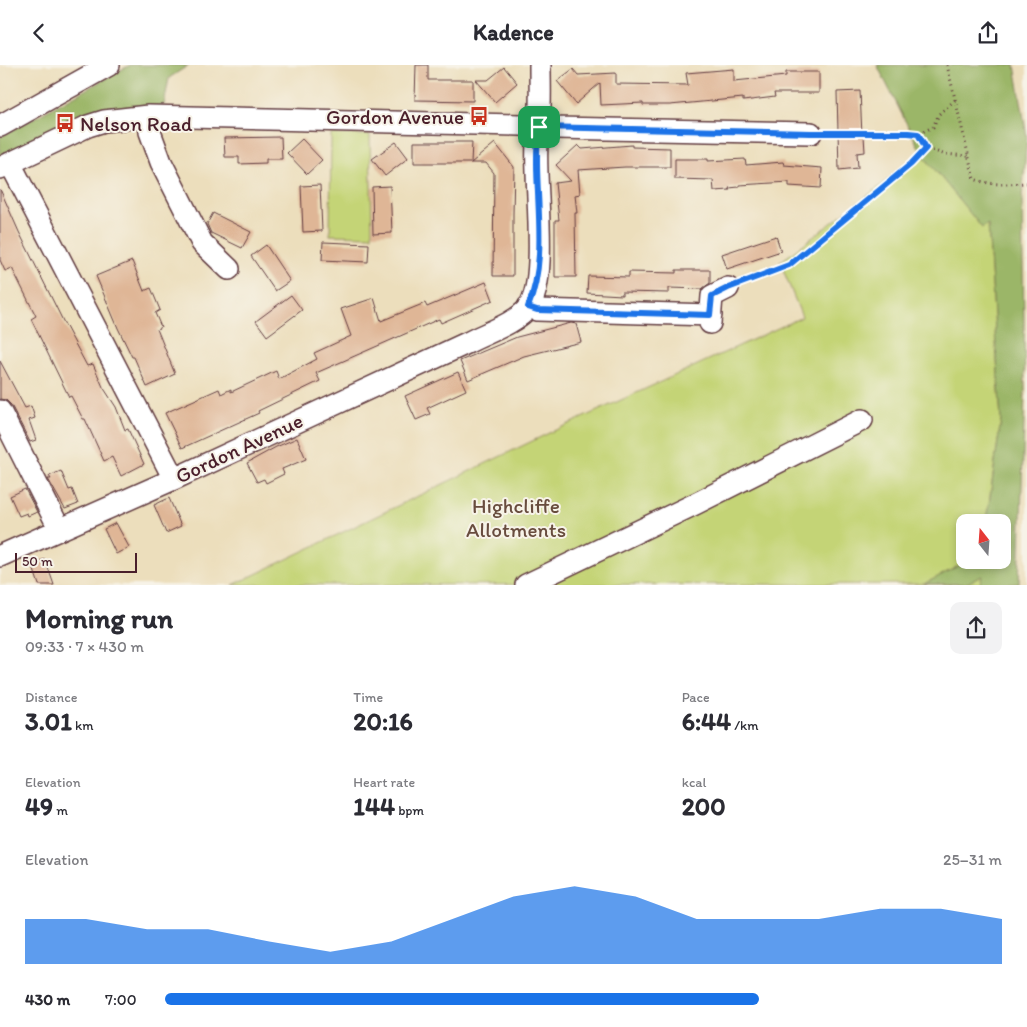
<!DOCTYPE html>
<html lang="en">
<head>
<meta charset="utf-8">
<style>
	:root { --surface:#fff; --page:#f2f2f3; --text:#2b2b33; --muted:#7c7c81; --accent:#1a73e8 }
	body { margin:0; font-family:Itim,sans-serif; background:var(--page); color:var(--text); height:100vh; display:flex; flex-direction:column; font-size:19px; white-space:nowrap }
	* { box-sizing:border-box; margin:0 }
	p { font-size:16px; color:var(--muted) }
	.icon { flex:none; width:28px; height:28px; fill:none; stroke:currentColor; stroke-width:2; stroke-linecap:round; stroke-linejoin:round }
	.map { position:relative; height:520px; overflow:hidden }
	.sheet { display:flex; flex-direction:column; background:var(--surface); flex:1 }
	.sheet>* { flex:none }
	.needle { width:32px; rotate:343deg }
	.buttons { position:absolute; left:956px; top:449px; display:grid; gap:10px }
	.buttons a { display:grid; place-items:center; width:55px; height:55px; border-radius:10px; background:var(--surface); box-shadow:0 2px 8px #0003; font-size:25px }
	.scale { position:absolute; left:15px; bottom:12px; width:122px; box-sizing:border-box; padding-left:5px; border:2px solid #4a1f2b; border-top:0; font-size:14px; line-height:18px; white-space:nowrap; color:#4a1f2b; -webkit-text-stroke:4px #f7f3e8; paint-order:stroke }
	.pin { position:absolute; display:grid; place-items:center; width:42px; height:42px; color:#fff; margin:-21px; border-radius:10px; box-shadow:0 2px 8px #0006 }
	.round { display:grid; place-items:center; flex:none; width:52px; height:52px; border-radius:10px; background:var(--page) }
	.head { display:flex; align-items:center; justify-content:space-between; height:85px; padding:0 25px }
	h1 { font-size:28px; font-weight:700; line-height:38px }
	.metrics { display:grid; grid-template-columns:repeat(3,1fr); gap:8px; height:85px; padding:5px 25px }
	.metrics div { display:grid; align-content:center }
	.metrics b { font-size:25px; font-weight:700 }
	.metrics small { font-size:14px; font-weight:400 }
	.metrics p { font-size:14px }
	.chart { height:140px; padding:10px 25px }
	.chart p { display:flex; justify-content:space-between }
	.chart svg { width:100%; height:90px; margin-top:5px; fill:var(--accent); opacity:.7 }
	ul { padding:0 25px; list-style:none; font-size:16px }
	li { display:grid; grid-template-columns:80px 60px 1fr; align-items:center; height:38px }
	li i { height:12px; border-radius:6px; background:var(--accent) }
	header { display:flex; justify-content:space-between; align-items:center; height:65px; padding:0 25px; background:var(--surface); font-size:22px; font-weight:700 }
	.map>svg:first-child { display:block }
	.green { fill:#c4d476; stroke:#877a50; fill-rule:evenodd }
	.forest { fill:#9bb667; stroke:#726a49 }
	.building { fill:#dfb696 }
	.lines { fill:none; stroke-linecap:round; stroke-linejoin:round }
	.minor-casing { stroke:#623c41; stroke-width:24 }
	.path { stroke:#623c41; stroke-width:3; stroke-dasharray:1 4; stroke-linecap:butt }
	.minor { stroke:#fff; stroke-width:21 }
	.route-casing { stroke:#fff; stroke-width:10 }
	.route { stroke:#1a73e8; stroke-width:6 }
	.labels { text-anchor:middle; dominant-baseline:central; stroke-width:4; stroke-linejoin:round; paint-order:stroke }
	.poi-label { font-size:21px; fill:#4a1f2b; stroke:#f7f3e8; text-anchor:end }
	.street-label { font-size:21px; fill:#4a1f2b; stroke:#f7f3e8 }
	.park-label { font-size:21px; fill:#684c3e; stroke:#f7f3e8 }
</style>
</head>
<body>
<header><svg class="icon" aria-label="back" viewBox="0 0 24 24"><path d="M15 5l-7 7 7 7"/></svg>Kadence<svg class="icon" aria-label="share" viewBox="0 0 24 24"><path d="M12 15V3M7 8l5-5 5 5M5 13v7h14v-7"/></svg></header>
<div class="map">
<svg width="1027" height="520" viewBox="0 0 1027 520">
	<rect width="100%" height="100%" fill="#f7f3e8"/>
	<filter id="ink" filterUnits="userSpaceOnUse"><feTurbulence type="fractalNoise" baseFrequency=".02" numOctaves="2"/><feDisplacementMap in="SourceGraphic" scale="10" xChannelSelector="R" yChannelSelector="G"/><feConvolveMatrix kernelMatrix="1 2 1 2 8 2 1 2 1" color-interpolation-filters="sRGB"/></filter>
	<filter id="wash" filterUnits="userSpaceOnUse"><feTurbulence type="fractalNoise" baseFrequency=".0096" numOctaves="4" result="noise"/><feDisplacementMap in="SourceGraphic" scale="20" xChannelSelector="R" yChannelSelector="G"/><feGaussianBlur stdDeviation="1.12" result="paint"/><feColorMatrix in="noise" values="0 0 0 0 0 0 0 0 0 0 0 0 0 0 0 0 0 1.4 0 .05"/><feComposite in="paint" operator="in"/></filter>
	<g filter="url(#wash)">
		<rect width="100%" height="100%" fill="#ecdebc"/>
		<path class="green" d="M331,69L370,70L372,171L330,170Z
			M922,89L982,162L988,159L1001,355L989,439L1010,429L1000,519L233,520L547,369L802,252L780,197ZM965,458H1002V495H965Z"/>
		<path class="forest" d="M130,0H189L169,13L164,40L100,49L0,98V72Z
			M877,0H1015L1027,72L1022,134L1025,324L1019,519H980L982,511L965,519H924L970,495H1002V458L985,457L989,439L1001,355L988,159L982,163L922,89Z"/>
		<g id="blocks">
			<path class="building" d="M416,0H428V15H473V36L415,35Z
				M504,2L517,18L495,37L476,15H488Z
				M573,4L578,10L616,8V19L688,20L686,8L734,4V16L786,11V7H819V28H774L775,32L743,36V33L670,40H643V38L601,40L600,18L576,39L557,16Z
				M860,26L862,71H864L865,87L857,88L858,103L839,105L837,27Z
				M281,72L282,94H266V98L239,99V92H225L224,73Z
				M302,74L322,95L307,109L287,88Z
				M396,77L408,93L385,111L372,94Z
				M414,77H472L471,98L495,78L514,102L513,149V211H493L494,108L486,98H414Z
				M578,80L582,84L632,80V82L670,83V102H625L578,105L580,129L575,130L577,148H575L576,212H555V155H559L555,118L571,116L556,100Z
				M675,94H708V96L745,94L746,100L783,97L784,100L822,103L821,123L789,121V117L739,120V122L729,123L730,125L714,126L713,115L675,114Z
				M320,120L322,166L303,167L301,121Z
				M390,121L392,168L373,169L372,122Z
				M0,124L19,167L64,258L87,301L93,299L103,322L116,342L125,365L128,364L144,399L121,411L112,392L104,396L85,354H83L71,331L69,332L31,254L36,251L12,203L5,206L0,195Z
				M213,148L251,167L242,183L211,168L207,159Z
				M776,171L781,186L727,204L722,189Z
				M323,177L369,179L368,197L322,195Z
				M266,180L290,216L275,226L251,191Z
				M132,196L144,226L151,223L160,245L155,248L161,262L157,264L175,309L147,322L134,292H132L118,263L96,211Z
				M676,205H710V218L702,224L669,223V228L622,227V230L587,228L588,211L629,212V207L676,208Z
				M486,217L493,235L441,258L439,254L316,308L320,316L258,346L259,348L182,383L165,348L219,324L221,329L231,324V327L276,306L279,314L317,294L314,288L351,271L341,244L374,233L381,256L425,238L427,242Z
				M291,230L302,245L267,271L256,256Z
				M571,258L576,259L581,277L524,291L468,315L460,296L517,272Z
				M0,296L25,343L31,341L35,353L29,355L36,375L30,377L11,340L6,335L0,334Z
				M458,307L466,325L427,343L430,349L416,355L405,331Z
				M297,373L306,394L282,404L284,409L266,418L264,414L257,417L247,398L276,382Z
				M61,406L69,425L72,424L78,439L65,444L48,414H51L49,411Z
				M25,424L37,447L28,451L27,448L19,451L10,431Z
				M169,433L181,461L166,468L154,440Z
				M116,458L129,482L116,489L104,464Z
				M45,494L54,520H39L32,499Z"/>
		</g>
	</g>
	<g filter="url(#ink)">
		<use href="#blocks" fill-opacity="0" stroke="#623c41" stroke-width="1"/>
		<g class="lines">
			<g class="minor-casing">
				<path id="minor" d="M148,51L150,67L161,97L202,178L229,204
					M0,61L109,0
					M10,98L174,414
					M0,103L88,61L104,56L148,51L521,60L556,63L811,68
					M528,242L537,245L711,250
					M710,258L712,231L728,223
					M0,346L59,463
					M0,491L174,414L469,277C486,268 516,258 528,243C549,216 534,116 537,80C537,74 539,67 539,61C541,41 540,20 540,0
					M526,520L695,439L862,355"/>
			</g>
			<path class="path" d="M947,0L974,114C992,121 1008,119 1027,118
				M955,35L939,49L933,62L918,69L926,83L943,89L968,91
				M829,68L917,69
				M743,218L789,200L911,99L926,83"/>
			<use href="#minor" class="minor"/>
		</g>
	</g>
	<g class="lines" filter="url(#ink)">
		<g class="route-casing">
			<path id="route" d="M539,62L811,68H908L918,69L926,83L911,99L789,200L728,223L712,231L710,250L537,245L528,242C551,187 531,120 539,62Z"/>
		</g>
		<use href="#route" class="route"/>
	</g>
	<defs>
		<g id="bus-bare" transform="scale(1.5)"><path d="M-5-6H5V4H4V6H2V4H-2V6H-4V4H-5ZM-3.5-4V0h7V-4ZM-3.5 1.2v1.5H-2V1.2ZM2 1.2v1.5H3.5V1.2Z" fill="#c8321e" stroke="#f7f3e8" stroke-width="2.5" paint-order="stroke"/></g>
	</defs>
	<g fill-rule="evenodd">
		<use href="#bus-bare" x="479" y="51"/>
		<use href="#bus-bare" x="65" y="58"/>
	</g>
	<g class="labels">
		<g class="poi-label">
			<text x="464" y="51">Gordon Avenue</text>
			<text x="80" y="58" text-anchor="start">Nelson Road</text>
		</g>
		<g class="street-label">
			<text transform="translate(239 383) rotate(-25)">Gordon Avenue</text>
		</g>
		<g class="park-label">
			<text x="516" y="440">Highcliffe<tspan x="516" dy="24">Allotments</tspan></text>
		</g>
	</g>
</svg>
<div class="buttons">
<a><svg class="needle" viewBox="-14 -14 28 28"><path d="M0-13l5 13h-10z" fill="#e53935"/><path d="M0 13l5-13h-10z" fill="#7c7c81"/></svg></a>
</div>
<div class="scale">50 m</div>
<div class="pin" style="left:539px;top:62px;background:#1e9e55"><svg class="icon" aria-label="arrive" viewBox="0 0 24 24"><path d="M6 21V4h12l-3 4 3 4H6"/></svg></div>
</div>
<section class="sheet">
<div class="head"><div><h1>Morning run</h1><p>09:33 · 7 × 430 m</p></div><a class="round"><svg class="icon" aria-label="share" viewBox="0 0 24 24"><path d="M12 15V3M7 8l5-5 5 5M5 13v7h14v-7"/></svg></a></div>
<div class="metrics">
<div><p>Distance</p><b>3.01<small> km</small></b></div>
<div><p>Time</p><b>20:16</b></div>
<div><p>Pace</p><b>6:44<small> /km</small></b></div>
</div>
<div class="metrics">
<div><p>Elevation</p><b>49<small> m</small></b></div>
<div><p>Heart rate</p><b>144<small> bpm</small></b></div>
<div><p>kcal</p><b>200</b></div>
</div>
<div class="chart"><p><span>Elevation</span>25–31 m</p>
<svg viewBox="0 0 160 44" preserveAspectRatio="none"><path d="M0 44V22L10 22L20 27L30 27L40 33L50 38L60 33L70 22L80 11L90 6L100 11L110 22L120 22L130 22L140 17L150 17L160 22V44z"/></svg>
</div>
<ul>
<li><b>430 m</b>7:00<i style="width:71%"></i></li>
</ul>
</section>
</body>
</html>
